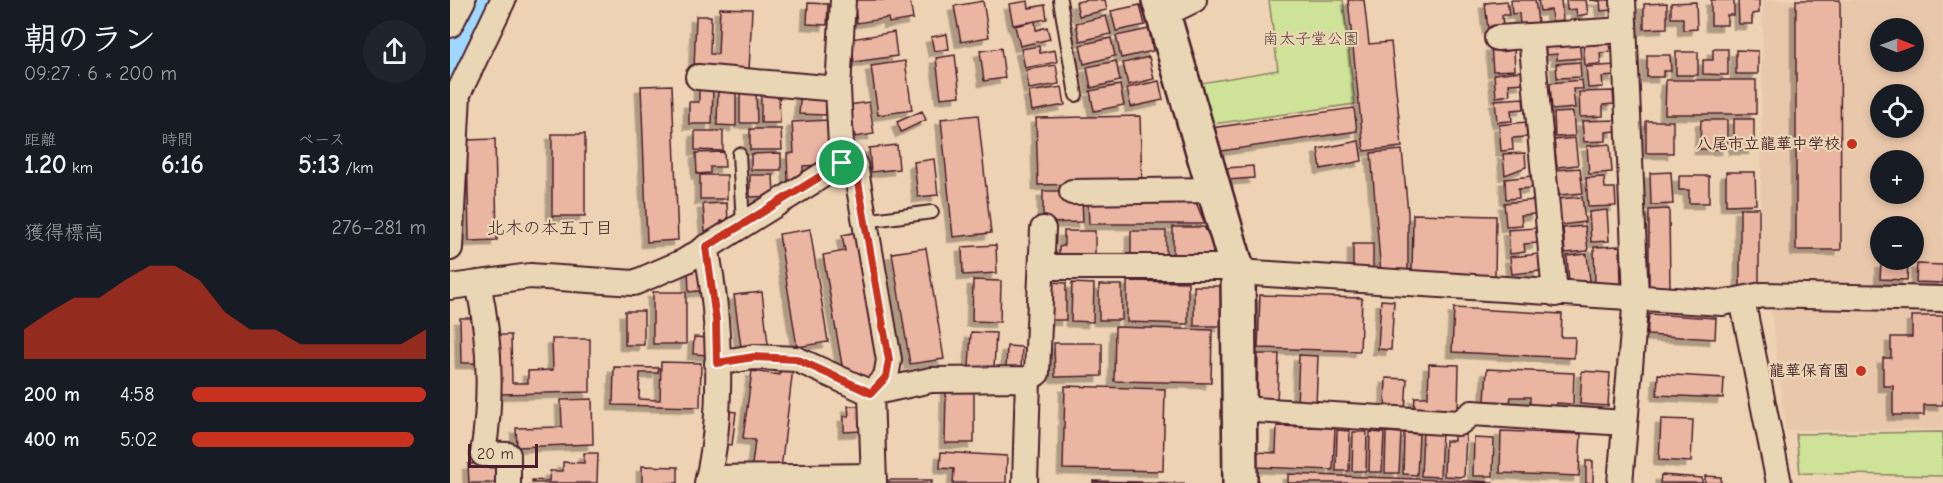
<!DOCTYPE html>
<html lang="ja">
<head>
<meta charset="utf-8">
<style>
	:root { --surface:#171b24; --page:#20242c; --text:#f1f3f6; --muted:#9ea1a6; --accent:#c8321e }
	body { margin:0; font-family:"Comic Neue","Klee One",sans-serif; background:var(--page); color:var(--text); height:100vh; display:flex; flex-direction:column; font-size:22px; white-space:nowrap }
	* { box-sizing:border-box; margin:0 }
	p { font-size:20px; color:var(--muted) }
	.icon { flex:none; width:33px; height:33px; fill:none; stroke:currentColor; stroke-width:2; stroke-linecap:round; stroke-linejoin:round }
	.map { position:relative; flex:1; overflow:hidden }
	.sheet { display:flex; flex-direction:column; background:var(--surface); width:450px }
	.sheet>* { flex:none }
	.needle { width:39px; rotate:91deg }
	.buttons { position:absolute; left:1420px; top:18px; display:grid; gap:12px }
	.buttons a { display:grid; place-items:center; width:54px; height:54px; border-radius:50%; background:var(--surface); box-shadow:0 3px 9px #0003; font-size:30px }
	.scale { position:absolute; left:18px; bottom:15px; width:70px; box-sizing:border-box; padding-left:6px; border:3px solid #4a1f2b; border-top:0; font-size:16px; line-height:21px; white-space:nowrap; color:#4a1f2b; -webkit-text-stroke:4px #e9d6b4; paint-order:stroke }
	.pin { position:absolute; display:grid; place-items:center; width:51px; height:51px; color:#fff; margin:-26px; border:3px solid #fff; border-radius:50%; box-shadow:0 2px 6px #0007 }
	.round { display:grid; place-items:center; flex:none; width:63px; height:63px; border-radius:32px; background:var(--page) }
	.headline { display:flex; align-items:center; justify-content:space-between; height:102px; padding:0 24px }
	h1 { font-size:33px; font-weight:700; line-height:45px }
	.figures { display:grid; grid-template-columns:repeat(3,1fr); gap:9px; height:102px; padding:6px 24px }
	.figures div { display:grid; align-content:center }
	.figures b { font-size:26px; font-weight:700 }
	.figures small { font-size:16px; font-weight:400 }
	.figures p { font-size:16px }
	.chart { height:168px; padding:12px 24px }
	.chart p { display:flex; justify-content:space-between }
	.chart svg { width:100%; height:108px; margin-top:6px; fill:var(--accent); opacity:.7 }
	ul { padding:0 24px; list-style:none; font-size:20px }
	li { display:grid; grid-template-columns:96px 72px 1fr; align-items:center; height:45px }
	li i { height:15px; border-radius:8px; background:var(--accent) }
	main { display:flex; flex:1; min-height:0 }
	.map>svg:first-child { display:block }
	.built { fill:#e9c7ab; fill-rule:evenodd }
	.green { fill:#cee398; stroke:#8c8162; stroke-width:1.5 }
	.lines { fill:none; stroke-linecap:round; stroke-linejoin:round }
	.river { stroke:#a0d7ff; stroke-width:42 }
	.building { fill:#eab5a1; stroke:#4a1f2b; stroke-width:1.5; filter:url(#shadow) }
	.lane-casing { stroke:#4a1f2b; stroke-width:16 }
	.street-casing { stroke:#4a1f2b; stroke-width:28 }
	.secondary-casing { stroke:#4a1f2b; stroke-width:38 }
	.lane { stroke:#e9d6b4; stroke-width:12 }
	.street { stroke:#e9d6b4; stroke-width:24 }
	.secondary { stroke:#e9d6b4; stroke-width:33 }
	.route-casing { stroke:#fff; stroke-width:12 }
	.route { stroke:#c8321e; stroke-width:8 }
	.poi-dot { fill:#c8321e; stroke:#e9d6b4; stroke-width:2 }
	.labels { text-anchor:middle; dominant-baseline:central; stroke-width:4.5; stroke-linejoin:round; paint-order:stroke }
	.park-label { font-size:16px; fill:#5e3c3b; stroke:#e9d6b4 }
	.poi-label { font-size:16px; font-weight:bold; fill:#4a1f2b; stroke:#e9d6b4; text-anchor:end }
	.neighbourhood-label { font-size:18px; fill:#4a1f2b; stroke:#e9d6b4 }
</style>
</head>
<body>
<main>
<section class="sheet">
<div class="headline"><div><h1>朝のラン</h1><p>09:27 · 6 × 200 m</p></div><a class="round"><svg class="icon" aria-label="share" viewBox="0 0 24 24"><path d="M12 15V3M7 8l5-5 5 5M5 13v7h14v-7"/></svg></a></div>
<div class="figures">
<div><p>距離</p><b>1.20<small> km</small></b></div>
<div><p>時間</p><b>6:16</b></div>
<div><p>ペース</p><b>5:13<small> /km</small></b></div>
</div>
<div class="chart"><p><span>獲得標高</span>276–281 m</p>
<svg viewBox="0 0 160 44" preserveAspectRatio="none"><path d="M0 44V32L10 25L20 19L30 19L40 12L50 6L60 6L70 12L80 25L90 32L100 32L110 38L120 38L130 38L140 38L150 38L160 32V44z"/></svg>
</div>
<ul>
<li><b>200 m</b>4:58<i style="width:100%"></i></li>
<li><b>400 m</b>5:02<i style="width:95%"></i></li>
</ul>
</section>
<div class="map">
<svg width="1493" height="483" viewBox="0 0 1493 483">
	<defs>
		<filter id="shadow"><feDropShadow dx="-5.5" dy="5.5" stdDeviation="0" flood-color="#0004"/></filter>
	</defs>
	<rect width="100%" height="100%" fill="#edd3b3"/>
	<filter id="ink" filterUnits="userSpaceOnUse"><feTurbulence type="fractalNoise" baseFrequency=".0167" numOctaves="2"/><feDisplacementMap in="SourceGraphic" scale="12" xChannelSelector="R" yChannelSelector="G"/><feConvolveMatrix kernelMatrix="1 2 1 2 8 2 1 2 1" color-interpolation-filters="sRGB"/></filter>
	<g filter="url(#ink)">
		<path class="built" d="M1313,0H1493V288L1413,284L1310,286ZM1431,28H1464V62H1431ZM1431,94H1464V128H1431ZM1431,160H1464V194H1431ZM1431,226H1464V260H1431Z
			M1321,309L1493,313V429L1336,430Z"/>
		<path class="green" d="M819,0H893L905,104L763,124L751,83L828,70Z
			M1493,432V476L1350,473L1346,434Z"/>
		<g class="lines">
			<path class="river" d="M0,63L30,0"/>
		</g>
		<path class="building" d="M404,0H460L463,19L439,23L438,18L407,23Z
			M637,0H655L657,10L629,16L626,2Z
			M898,0H914L919,44L941,42L952,147L914,151Z
			M1061,0H1085L1088,23L1070,25L1069,13L1062,14Z
			M1088,0H1111L1113,20L1102,21L1101,10L1090,11Z
			M1116,0H1136L1138,14L1127,16L1126,9L1117,10Z
			M1139,0H1161L1162,10L1151,11L1150,1Z
			M1261,0H1284V15H1277V25H1261Z
			M1288,0H1309V13L1302,14V24H1289Z
			M1346,0H1390L1391,250H1346Z
			M533,1L539,37L511,42L504,6Z
			M578,1L579,8L595,5L597,19L563,25L559,4Z
			M1057,1L1059,15H1052L1053,28L1038,29L1035,3Z
			M1246,2L1247,29L1233,30V18H1221V3Z
			M358,3L378,4L377,25L357,24Z
			M1217,3V28L1194,29V4Z
			M690,5L695,25L666,31L661,11Z
			M270,8L302,9L299,71L244,69L246,16H261L260,54H268Z
			M656,16L661,34L630,41L626,23Z
			M585,21L586,30L597,27L600,39L570,46L565,26Z
			M699,29L703,51L671,58L666,36Z
			M444,32L447,56L404,62L401,39Z
			M497,34L499,49L484,51L481,37Z
			M661,38L665,56L634,64L630,45Z
			M1159,40L1160,52L1150,53L1151,64L1135,65L1133,41Z
			M1129,41L1131,58L1107,60V54L1096,55L1095,44Z
			M1050,45V52L1064,50L1065,70L1043,71L1041,46Z
			M589,46L590,53L605,50L607,62L575,68L571,49Z
			M551,48L555,78L534,81L530,51Z
			M1263,49H1278V75L1253,74V60H1263Z
			M1286,50L1308,51V74H1286Z
			M1226,52H1248V75H1226Z
			M505,55L510,96L491,98L486,58Z
			M1197,55H1220L1221,71H1213V77H1197Z
			M699,57L704,79L678,85L673,63Z
			M455,61L462,110L428,115L421,66Z
			M666,61L670,81L641,88L637,67Z
			M1130,62L1131,77L1107,78L1106,64Z
			M606,65L609,84L579,89L576,70Z
			M1165,65L1166,76L1152,77L1153,87L1138,88L1136,67Z
			M1072,71L1074,83L1059,84L1060,95L1046,97L1044,74Z
			M1132,80L1133,89H1123L1125,108L1102,110L1100,83Z
			M1216,80H1306V114H1215Z
			M709,81L713,100L681,107L677,88Z
			M222,85L228,240L197,242L191,86Z
			M670,85L674,105L644,111L640,91Z
			M249,86H263L262,124H239V102H249Z
			M612,87L615,105L582,111L579,92Z
			M268,89H286V126L267,125Z
			M351,91L377,92L376,115L349,114Z
			M1163,91L1164,104L1153,105V116L1130,117L1129,92Z
			M290,92H306L307,123H290Z
			M311,94H329L330,123H311Z
			M1073,98L1074,109L1061,110L1062,121L1047,122L1045,100Z
			M419,102L424,134L405,137L399,105Z
			M904,108L907,131L765,152L761,128Z
			M472,111L476,120L451,132L447,122Z
			M1123,112L1125,136L1105,137L1104,113Z
			M528,115L541,233L503,237L491,119Z
			M690,116L692,183L588,185L586,118Z
			M1284,119H1304V149H1284Z
			M378,120L380,158H370V165L353,166V181H338L337,154L344,153L342,122Z
			M1166,120V131L1156,132V141L1134,142L1132,121Z
			M1251,120H1277V149H1250Z
			M1196,121H1223V153H1196Z
			M1076,122L1077,137L1062,138L1063,150L1051,151L1049,125Z
			M300,129H331L332,150H300Z
			M245,131H273V151L245,150Z
			M102,134H135V216H102Z
			M1125,138L1128,165L1107,167L1104,140Z
			M45,139L47,240L19,241L17,140Z
			M909,141L912,161L871,169L868,149Z
			M1160,144L1162,172L1139,174L1137,146Z
			M447,145L449,169L421,172L419,148Z
			M952,150L958,213V271L931,274L921,153Z
			M274,152L275,167H260V173L247,174L246,153Z
			M331,153V170H301V154Z
			M1075,153L1076,167L1055,175L1053,154Z
			M484,159L488,195L468,197L464,162Z
			M803,166L804,178L777,180L776,168Z
			M1130,168L1133,193L1109,195L1106,170Z
			M1221,172L1223,204L1201,205L1200,173Z
			M1276,172H1305L1306,204L1276,205Z
			M250,175H277V199H250Z
			M300,175H323L324,196L300,197Z
			M1082,176L1083,188L1068,189L1069,198L1056,199L1055,179Z
			M1229,176H1259V203H1239V190H1229Z
			M1154,177L1155,188H1165L1166,206L1138,207L1136,178Z
			M593,191H613L632,198L633,222L593,223Z
			M1132,197L1135,222L1111,225L1108,199Z
			M745,200L755,224H639L638,201Z
			M1085,200L1086,214L1071,215L1072,225L1056,226L1054,203Z
			M277,203L278,221H271L272,230L255,231L253,204Z
			M1290,208H1309V286H1290Z
			M1219,209L1220,288H1199V210Z
			M1157,210L1159,241L1141,242L1139,212Z
			M963,214L1046,216L1045,276L962,274Z
			M1135,226L1138,251L1115,253L1113,228Z
			M723,227H754L763,242V259H723Z
			M1086,228L1088,243L1074,244L1075,252L1060,254L1058,230Z
			M360,229L378,342L347,347L329,234Z
			M614,231H645V257H609V247L614,246Z
			M681,231H716V259H681Z
			M408,232L431,372L421,381L393,371L373,255L395,251L392,235Z
			M903,244H923V270H903Z
			M546,245L547,273L513,275L512,247Z
			M1170,246L1171,284H1145L1144,247Z
			M476,248L494,359L460,364L442,253Z
			M1089,254L1090,271L1062,274L1060,257Z
			M1137,254L1140,281L1119,283L1117,256Z
			M1431,263L1458,264L1457,280L1430,279Z
			M1467,264L1493,265V283L1466,282Z
			M254,268L256,290L239,292L238,269Z
			M523,280L551,281L550,322L522,321Z
			M677,281L738,282V324L677,322Z
			M597,282L616,283V320H597Z
			M622,283L644,284L643,322L621,321Z
			M649,285H672V320H649Z
			M744,286H772V326H744Z
			M203,292H236V344H203Z
			M312,292L318,344L291,347L284,295Z
			M810,295L912,298L910,351L808,348Z
			M931,300L944,301L941,350L928,349Z
			M1004,308L1112,314L1111,337H1125L1124,358L1002,352Z
			M175,311H194V345H175Z
			M1199,314L1266,318L1265,339L1197,335Z
			M1462,316H1493V405H1474V415H1443V386H1433V358H1441V337H1462Z
			M10,318H28L30,363H11Z
			M665,327L762,330L761,383L664,381Z
			M521,332L546,333L544,368L519,367Z
			M45,335H61L62,383H78V371L103,370L102,339H140V392L46,394Z
			M244,337L260,338V355L243,354Z
			M604,343H652V376L605,377Z
			M557,346L572,347L571,370H556Z
			M808,354H829L827,403L807,402Z
			M849,355L868,356L866,405L847,404Z
			M211,362L251,363L250,407L163,405L164,367L209,368L208,373H190L189,399L210,400Z
			M979,364L1009,365L1008,412L964,410L965,397H978Z
			M331,366L343,368L331,469L302,465L305,440L293,438L302,371L330,375Z
			M1037,369L1124,373L1123,404L1106,403L1105,408L1080,407V397H1061L1060,402L1035,401Z
			M1132,371L1160,373L1158,406L1130,404Z
			M1208,374L1274,378L1273,398L1207,395Z
			M936,378L957,379L955,413L935,412Z
			M615,386L715,389L713,471L613,469Z
			M496,389L524,390V443H495Z
			M142,399L143,444L67,447L66,428L112,427L111,400Z
			M398,406H411L412,431L394,432V416H399Z
			M272,410L286,412L282,445L268,443Z
			M1211,419L1243,420L1241,462L1209,460Z
			M827,426L885,428L883,470L806,467V452L826,453Z
			M887,430L900,431L899,471H886Z
			M973,430L992,431L990,477L971,476Z
			M1051,431L1131,434L1129,476L1050,473Z
			M903,432H917L916,471H902Z
			M920,432L934,433L932,472H919Z
			M936,432L951,433L949,473H935Z
			M954,433L969,434L967,475L953,474Z
			M1004,435H1016L1014,477L994,476L995,441H1004Z
			M1024,438L1044,439L1043,476H1023Z
			M491,452L557,456L556,483H503L504,469L490,468Z
			M134,453H148L147,483H82V480L99,481L100,471H113V462L134,463Z
			M1136,461H1143V483H1136Z
			M47,463V483H19L18,464Z
			M192,466L228,467V483H192Z
			M838,474L1043,482V483H838Z
			M1211,475L1252,478V483H1210Z
			M1255,476L1271,477V483H1255Z
			M439,480H482V483H439Z
			M643,481L735,483H643Z"/>
		<g class="lines">
			<g class="lane-casing">
				<path id="lane" d="M610,0L626,95
					M289,154L293,224
					M415,221L482,212"/>
			</g>
			<g class="street-casing">
				<path id="street" d="M713,15L744,0
					M0,25L13,0
					M1081,36L1105,294
					M1047,38L1174,30
					M248,77L388,89
					M392,163L405,165L439,360L436,377L421,393L424,483
					M622,192L764,190
					M256,247C270,316 274,414 257,483
					M0,248L8,94L53,0
					M592,267H787
					M788,272L1272,303L1312,295L1493,299
					M28,283C41,341 42,395 33,454L58,455V483
					M0,287L80,276L184,283L235,261L392,163L388,89L393,0
					M1292,299L1329,483
					M267,363L304,357L346,359L421,393L481,380L578,379
					M790,409L1009,423L1022,413L1175,423
					M258,478L424,476
					M575,483L578,379L587,373L593,229
					M1170,483L1186,297L1173,0"/>
			</g>
			<g class="secondary-casing">
				<path id="secondary" d="M709,0L788,272L790,483"/>
			</g>
			<use href="#lane" class="lane"/>
			<use href="#street" class="street"/>
			<use href="#secondary" class="secondary"/>
		</g>
	</g>
	<g class="lines" filter="url(#ink)">
		<g class="route-casing">
			<path id="route" d="M392,163L405,165L439,360L436,377L421,393L346,359L304,357L267,363L266,320L256,247Z"/>
		</g>
		<use href="#route" class="route"/>
	</g>
	<g class="poi-dot">
		<circle cx="1402" cy="144" r="6"/>
		<circle cx="1411" cy="371" r="6"/>
	</g>
	<g class="labels">
		<g class="park-label">
			<text x="861" y="39">南太子堂公園</text>
		</g>
		<g class="poi-label">
			<text x="1390" y="144">八尾市立龍華中学校</text>
			<text x="1399" y="371">龍華保育園</text>
		</g>
		<g class="neighbourhood-label">
			<text x="100" y="228">北木の本五丁目</text>
		</g>
	</g>
</svg>
<div class="buttons">
<a><svg class="needle" viewBox="-14 -14 28 28"><path d="M0-13l5 13h-10z" fill="#e53935"/><path d="M0 13l5-13h-10z" fill="#9ea1a6"/></svg></a>
<a><svg class="icon" aria-label="locate" viewBox="0 0 24 24"><circle cx="12" cy="12" r="6"/><path d="M12 2v4M12 18v4M2 12h4M18 12h4"/></svg></a>
<a>+</a>
<a>−</a>
</div>
<div class="scale">20 m</div>
<div class="pin" style="left:392px;top:163px;background:#1e9e55"><svg class="icon" aria-label="arrive" viewBox="0 0 24 24"><path d="M6 21V4h12l-3 4 3 4H6"/></svg></div>
</div>
</main>
</body>
</html>
